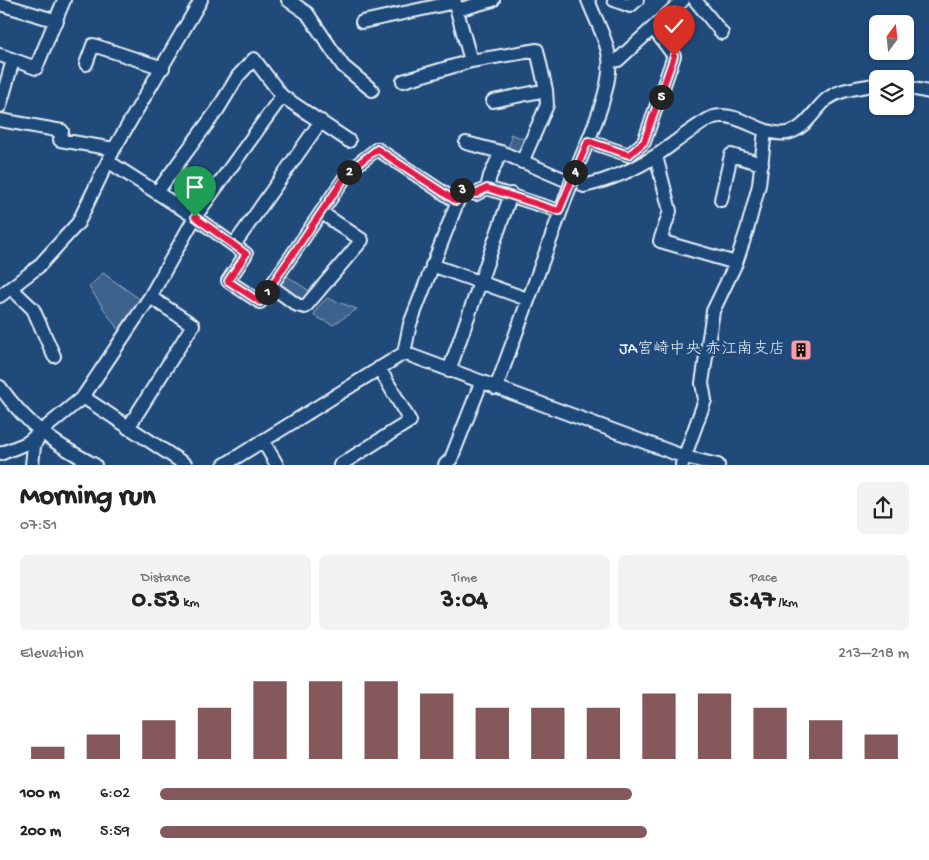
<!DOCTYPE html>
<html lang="en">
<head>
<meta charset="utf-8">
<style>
	:root { --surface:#fff; --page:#f2f2f2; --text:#222; --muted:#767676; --accent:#85585c }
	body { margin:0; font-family:"Gochi Hand","Klee One",sans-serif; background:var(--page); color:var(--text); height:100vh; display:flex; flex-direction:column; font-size:19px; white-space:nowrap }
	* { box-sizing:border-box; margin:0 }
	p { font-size:16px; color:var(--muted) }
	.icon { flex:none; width:28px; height:28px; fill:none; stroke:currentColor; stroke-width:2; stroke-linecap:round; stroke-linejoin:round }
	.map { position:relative; height:465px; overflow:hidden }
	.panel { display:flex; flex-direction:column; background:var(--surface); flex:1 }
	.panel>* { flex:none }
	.needle { width:32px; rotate:15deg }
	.controls { position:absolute; left:869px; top:15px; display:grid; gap:10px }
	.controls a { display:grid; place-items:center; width:45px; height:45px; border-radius:8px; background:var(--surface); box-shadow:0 1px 4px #0004; font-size:25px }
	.pin { position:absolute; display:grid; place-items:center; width:42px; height:42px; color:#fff; margin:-51px -21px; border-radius:50% 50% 50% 0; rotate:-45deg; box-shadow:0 0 5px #0007 }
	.pin .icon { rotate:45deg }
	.km { position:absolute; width:25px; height:25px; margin:-12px; border-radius:50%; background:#222; color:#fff; font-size:14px; line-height:25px; text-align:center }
	.round { display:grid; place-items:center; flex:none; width:52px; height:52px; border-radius:8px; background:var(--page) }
	.headline { display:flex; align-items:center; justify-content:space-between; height:85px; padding:0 20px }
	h1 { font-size:28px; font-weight:800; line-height:38px }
	.stats { display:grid; grid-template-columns:repeat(3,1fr); gap:8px; height:85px; padding:5px 20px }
	.stats div { display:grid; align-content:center; border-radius:8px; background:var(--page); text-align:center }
	.stats b { font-size:25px; font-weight:800 }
	.stats small { font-size:14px; font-weight:400 }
	.stats p { font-size:14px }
	.chart { height:140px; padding:10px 20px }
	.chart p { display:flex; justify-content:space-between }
	.chart svg { width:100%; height:90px; margin-top:5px; stroke:var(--accent); stroke-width:6 }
	ul { padding:0 20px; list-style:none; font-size:16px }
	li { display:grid; grid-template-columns:80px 60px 1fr; align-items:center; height:38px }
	li i { height:12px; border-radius:6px; background:var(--accent) }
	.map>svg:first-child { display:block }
	.green { fill:#3c628c; stroke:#92aac2 }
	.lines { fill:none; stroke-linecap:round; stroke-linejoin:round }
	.minor-casing { stroke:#e8f1f8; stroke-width:16 }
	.minor { stroke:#1f4a7a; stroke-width:12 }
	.minor-bridge-casing { stroke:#e8f1f8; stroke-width:16; stroke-linecap:butt }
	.minor-bridge { stroke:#1f4a7a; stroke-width:12 }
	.route-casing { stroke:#fff; stroke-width:10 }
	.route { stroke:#e11d48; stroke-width:6 }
	.labels { text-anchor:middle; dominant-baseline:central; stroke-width:4.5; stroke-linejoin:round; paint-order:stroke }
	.poi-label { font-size:16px; fill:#e8f1f8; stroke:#1f4a7a; text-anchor:end }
</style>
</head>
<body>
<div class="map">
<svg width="929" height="465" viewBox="0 0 929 465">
	<rect width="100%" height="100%" fill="#1f4a7a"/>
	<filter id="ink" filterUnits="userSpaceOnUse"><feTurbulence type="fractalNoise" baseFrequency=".02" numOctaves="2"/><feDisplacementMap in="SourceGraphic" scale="10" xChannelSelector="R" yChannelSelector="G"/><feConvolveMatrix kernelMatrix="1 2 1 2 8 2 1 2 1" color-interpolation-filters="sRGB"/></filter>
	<g filter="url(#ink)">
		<path class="green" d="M510,134L524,139C522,149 518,153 506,153L511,140Z
			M103,273L141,300L121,334L89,287Z
			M287,276L311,292L301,302L279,285Z
			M327,298L357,309L333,325L314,316L317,308Z"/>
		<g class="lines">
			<g class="minor-casing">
				<path id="minor" d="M288,0L307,13L343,66L372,90
					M454,0L471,61
					M614,0L630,6L637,0
					M695,0L722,33
					M0,4L57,21
					M457,10L493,0
					M362,22L455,2
					M0,55L36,68L64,0
					M610,61L618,60L683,0
					M86,64L93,45L163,68
					M403,81L471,61L537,50L546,90L547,105L522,162
					M905,87L929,92
					M493,101L546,90
					M0,106L13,60
					M0,120L62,131L60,140L114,149
					M588,141L629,155L644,142L674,56L653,28
					M466,143L501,152L563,179
					M656,156L670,211L660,241L736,263
					M109,162L195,217L246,254L228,281L260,302L350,170L377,149L456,201
					M574,174C586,146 613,88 609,58C607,39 595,19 588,0
					M584,186C609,180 636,169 657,155C668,148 704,119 714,117C740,111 761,137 787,133C805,130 814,110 827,99C842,88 860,88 878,84
					M487,188L490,176L501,152
					M157,192L218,109L238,76L254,59L282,96L349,141
					M721,200L731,155L762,164
					M234,245L321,121
					M432,265L527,299
					M271,286L297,305L305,307L362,240L322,213
					M11,288L33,309L54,356
					M0,296L38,267L78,223L114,149L201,0
					M404,353L410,324L462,190L476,194L487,188L559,211
					M449,371L511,194
					M0,387C28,426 53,443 95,465
					M496,388L569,189
					M83,397L186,465
					M128,428L193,325L150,297
					M263,441L277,465
					M0,454L27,443L83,397L150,297L195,217L282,96
					M682,464L705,400L702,383L713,311L736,263L747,230L759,185L765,131
					M32,465L34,446L40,434
					M224,465L404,353L685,457L718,465
					M340,465L410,421L379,368
					M445,465L451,459L481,383"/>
			</g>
			<use href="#minor" class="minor"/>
			<g class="minor-bridge-casing">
				<path id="minor-bridge" d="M569,189L574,174"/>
			</g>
			<use href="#minor-bridge" class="minor-bridge"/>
		</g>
	</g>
	<g class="lines" filter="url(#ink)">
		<g class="route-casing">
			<path id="route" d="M195,217L246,254L228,281L260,302L350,170L377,149L456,201L462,190L476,194L487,188L559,211L588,141L629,155L644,142L674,56"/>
		</g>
		<use href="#route" class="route"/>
	</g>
	<defs>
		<g id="building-square" transform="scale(1.125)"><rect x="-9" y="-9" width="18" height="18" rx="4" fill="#ff9aa2" stroke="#1f4a7a"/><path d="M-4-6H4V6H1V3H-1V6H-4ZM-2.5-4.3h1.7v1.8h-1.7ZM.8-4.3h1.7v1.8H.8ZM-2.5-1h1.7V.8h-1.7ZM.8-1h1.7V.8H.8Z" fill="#111"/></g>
	</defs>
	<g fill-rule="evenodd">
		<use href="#building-square" x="801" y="350"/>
	</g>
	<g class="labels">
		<g class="poi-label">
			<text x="785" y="350">JA宮崎中央 赤江南支店</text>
		</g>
	</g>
</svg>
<div class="controls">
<a><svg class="needle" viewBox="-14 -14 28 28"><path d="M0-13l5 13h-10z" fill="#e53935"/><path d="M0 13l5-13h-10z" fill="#767676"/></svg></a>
<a><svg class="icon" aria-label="layers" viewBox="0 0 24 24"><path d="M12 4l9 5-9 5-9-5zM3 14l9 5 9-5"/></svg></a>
</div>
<div class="pin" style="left:195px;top:217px;background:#1e9e55"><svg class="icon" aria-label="arrive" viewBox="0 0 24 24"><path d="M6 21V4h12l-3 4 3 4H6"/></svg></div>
<div class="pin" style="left:674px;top:56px;background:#d93025"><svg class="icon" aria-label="check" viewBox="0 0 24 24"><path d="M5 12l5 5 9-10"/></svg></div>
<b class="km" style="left:267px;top:292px">1</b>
<b class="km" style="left:349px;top:172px">2</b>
<b class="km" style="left:462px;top:190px">3</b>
<b class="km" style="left:575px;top:172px">4</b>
<b class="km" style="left:661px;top:97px">5</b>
</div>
<section class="panel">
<div class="headline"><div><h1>Morning run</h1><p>07:51</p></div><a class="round"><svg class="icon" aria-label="share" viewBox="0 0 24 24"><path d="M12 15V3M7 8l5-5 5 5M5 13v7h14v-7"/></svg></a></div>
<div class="stats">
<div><p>Distance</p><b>0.53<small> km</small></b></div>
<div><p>Time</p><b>3:04</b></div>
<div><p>Pace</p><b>5:47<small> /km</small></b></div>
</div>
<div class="chart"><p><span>Elevation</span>213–218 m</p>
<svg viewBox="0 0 160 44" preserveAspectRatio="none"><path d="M5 44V38M15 44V32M25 44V25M35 44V19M45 44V6M55 44V6M65 44V6M75 44V12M85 44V19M95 44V19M105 44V19M115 44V12M125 44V12M135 44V19M145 44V25M155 44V32"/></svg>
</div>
<ul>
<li><b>100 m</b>6:02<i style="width:63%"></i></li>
<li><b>200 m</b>5:59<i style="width:65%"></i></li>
</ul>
</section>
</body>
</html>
